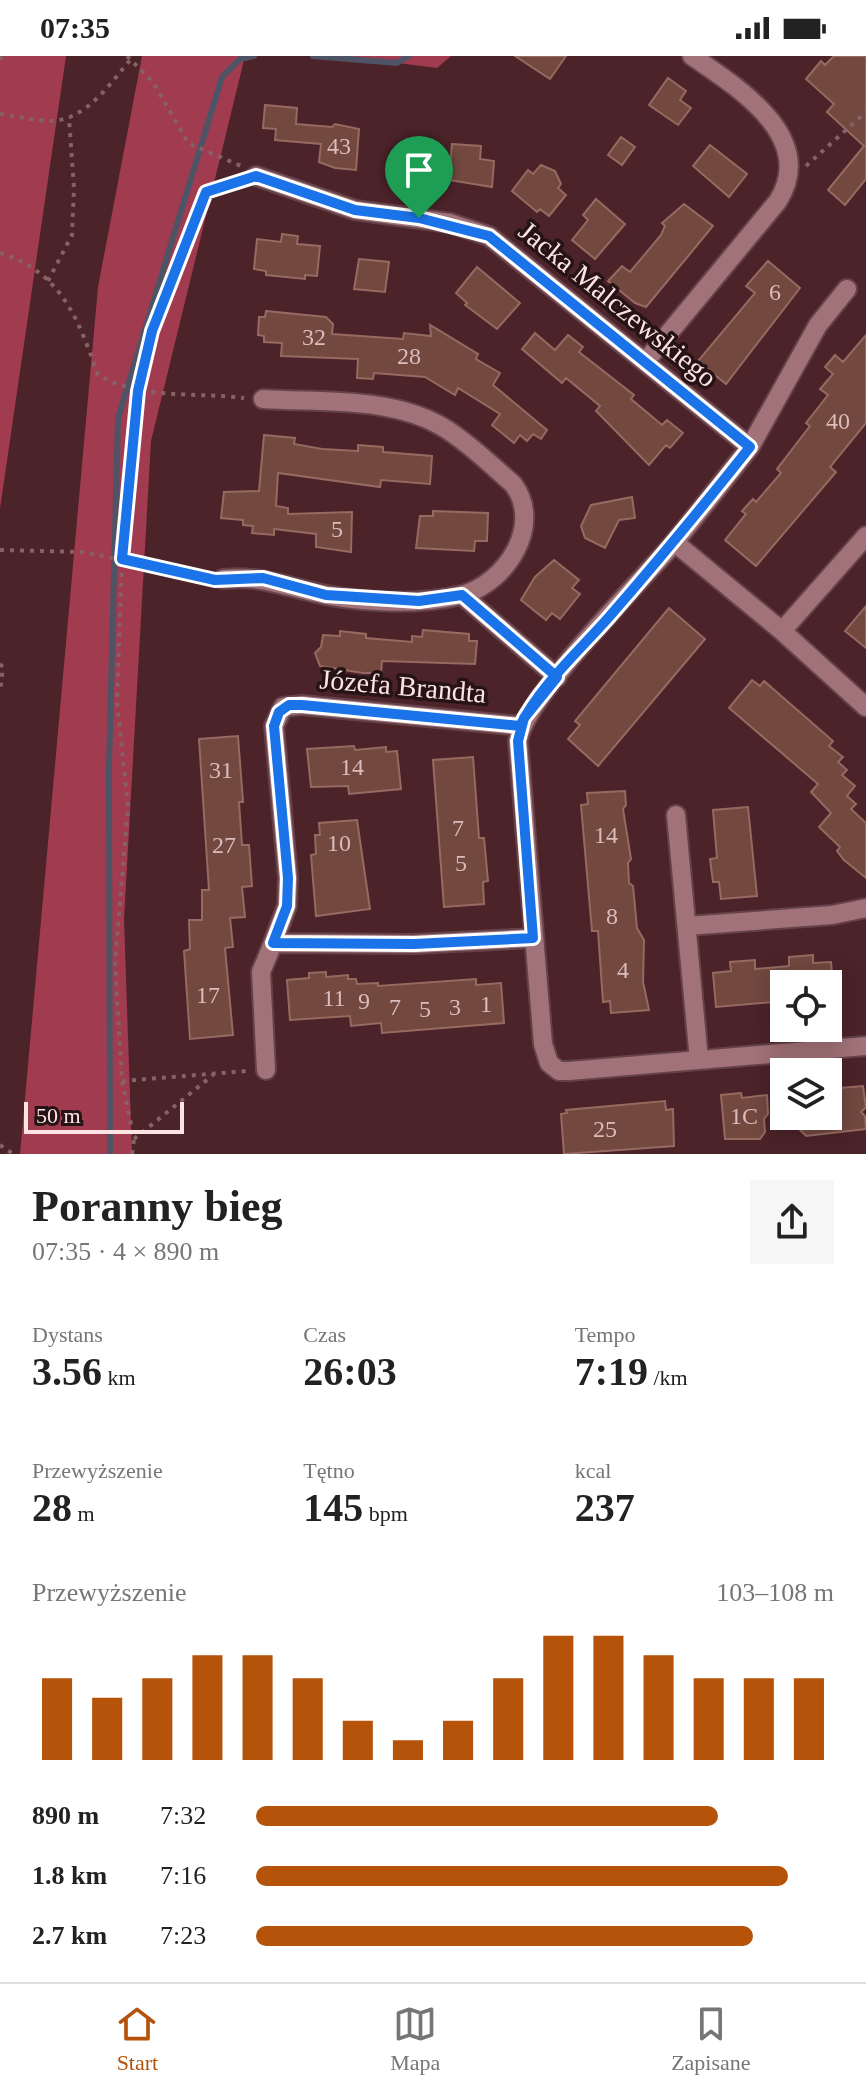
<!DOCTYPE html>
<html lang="pl">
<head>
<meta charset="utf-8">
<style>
	:root { --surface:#fff; --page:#f6f6f6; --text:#222; --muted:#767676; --line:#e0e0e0; --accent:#b45309 }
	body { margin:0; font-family:Georgia,serif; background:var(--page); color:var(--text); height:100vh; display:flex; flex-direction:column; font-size:30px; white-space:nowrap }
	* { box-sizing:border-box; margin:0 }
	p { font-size:26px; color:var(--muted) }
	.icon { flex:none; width:44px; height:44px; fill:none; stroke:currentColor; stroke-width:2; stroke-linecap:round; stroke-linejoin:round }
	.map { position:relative; height:1098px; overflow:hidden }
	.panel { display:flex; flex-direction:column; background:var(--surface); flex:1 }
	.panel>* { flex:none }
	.controls { position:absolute; left:770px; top:914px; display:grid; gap:16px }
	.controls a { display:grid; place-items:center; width:72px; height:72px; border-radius:0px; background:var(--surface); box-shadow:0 4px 20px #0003; font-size:40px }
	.scale { position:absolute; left:24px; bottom:20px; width:160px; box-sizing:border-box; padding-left:8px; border:4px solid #fee3e5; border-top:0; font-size:22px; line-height:28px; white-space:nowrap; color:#fee3e5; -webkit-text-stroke:6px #251315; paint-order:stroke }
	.pin { position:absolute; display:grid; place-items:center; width:68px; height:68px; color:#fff; margin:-82px -34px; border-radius:50% 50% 50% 0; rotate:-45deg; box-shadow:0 0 8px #0007 }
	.pin .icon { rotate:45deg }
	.round { display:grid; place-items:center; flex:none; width:84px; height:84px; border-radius:0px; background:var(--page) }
	.summary { display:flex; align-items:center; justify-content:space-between; height:136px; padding:0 32px }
	h1 { font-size:44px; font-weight:700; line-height:60px }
	.stats { display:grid; grid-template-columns:repeat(3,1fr); gap:12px; height:136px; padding:8px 32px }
	.stats div { display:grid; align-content:center }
	.stats b { font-size:40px; font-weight:700 }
	.stats small { font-size:22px; font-weight:400 }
	.stats p { font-size:22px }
	.chart { height:224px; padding:16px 32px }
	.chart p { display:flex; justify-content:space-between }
	.chart svg { width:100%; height:144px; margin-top:8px; stroke:var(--accent); stroke-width:6 }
	ul { padding:0 32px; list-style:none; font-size:26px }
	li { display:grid; grid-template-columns:128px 96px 1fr; align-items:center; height:60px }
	li i { height:20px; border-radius:10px; background:var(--accent) }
	.status { display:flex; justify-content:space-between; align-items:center; height:56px; padding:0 40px; background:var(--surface); direction:ltr }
	.status svg { height:22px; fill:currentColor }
	.menu { display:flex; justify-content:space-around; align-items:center; height:112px; border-top:2px solid var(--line); background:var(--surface); font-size:22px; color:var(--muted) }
	.menu a { display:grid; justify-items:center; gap:4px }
	.menu .active { color:var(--accent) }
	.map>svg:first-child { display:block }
	.forest { fill:#a13b4f }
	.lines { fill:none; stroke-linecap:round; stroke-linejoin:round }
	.stream { stroke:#4e5465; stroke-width:6 }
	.building { fill:#72483f; stroke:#976a61; stroke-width:2 }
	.minor-casing { stroke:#654249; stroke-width:22 }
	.path { stroke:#866267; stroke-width:4; stroke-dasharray:4 6; stroke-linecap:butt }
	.minor { stroke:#a17277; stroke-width:18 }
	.route-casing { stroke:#fff; stroke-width:16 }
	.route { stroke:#1a73e8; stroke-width:10 }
	.labels { text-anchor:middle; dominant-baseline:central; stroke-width:7; stroke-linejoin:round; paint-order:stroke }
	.number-label { font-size:24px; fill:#dbbcbc }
	.street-label { font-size:28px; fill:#fee3e5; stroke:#251315 }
</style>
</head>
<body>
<div class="status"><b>07:35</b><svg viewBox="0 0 49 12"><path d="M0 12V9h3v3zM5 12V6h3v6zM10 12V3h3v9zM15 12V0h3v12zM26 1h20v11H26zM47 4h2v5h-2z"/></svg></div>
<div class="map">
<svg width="866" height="1098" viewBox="0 0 866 1098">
	<rect width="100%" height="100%" fill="#4b2329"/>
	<path class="forest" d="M0,0H66L0,453Z
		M142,0H245L151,385L124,863L132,1098H20L98,231Z
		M343,0H451L437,12Z"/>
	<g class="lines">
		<path class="stream" d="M313,0L397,7L409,0
			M110,1098L109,712L118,362L222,21L240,3L254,0"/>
	</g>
	<path class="building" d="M515,0H566L550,23Z
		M834,0H866V123L845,149L828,134L864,90L827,56L834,48L806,23L821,5L825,9Z
		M668,22L686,35L680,44L691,52L678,69L649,49Z
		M265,49L297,52L296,68L332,71L335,68L359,73L356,114L335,112L319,106L321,88L275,84L276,73L263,72Z
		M621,81L635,91L622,109L608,99Z
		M452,88L481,90L480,103L494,105L492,131L449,124Z
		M710,89L747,118L729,141L693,110Z
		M541,109L555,115L561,128L558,132L566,139L549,160L540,153L537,156L512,135L528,114L533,118Z
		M596,143L625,168L595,203L572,184L588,164L583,159Z
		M684,148L713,170L646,251L635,247L608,225L622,210L630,216L661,179L665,170L662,167Z
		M282,178L298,180L297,188L320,190L317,220L305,219V223L266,219V215L254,213L257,183L281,186Z
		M359,203L389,206L385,236L354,233Z
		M768,205L800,232L726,328L698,305L755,237L746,230Z
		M477,211L520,247L497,273L465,249L467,247L456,237Z
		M266,255L326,261L333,268L332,278L403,283L404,277L431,280L430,269L478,298L476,303L500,317L493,329L547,374L541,383L533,378L527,385L520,379L514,387L492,369L500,358L458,332L455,339L425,321L374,317L373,323L357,322L358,303L281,300L282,287L264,286V280L258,279L259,261H265Z
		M535,277L555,294L568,279L583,291L579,296L634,339L631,343L662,369L667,364L683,377L670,392L666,389L649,409L596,355L600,350L566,322L562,327L522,293Z
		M866,279V367L830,411L836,416L756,510L725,484L746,458L742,455L753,443L756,446L781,417L777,413L810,370L806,367L828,339L820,333L833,318L825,311L835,299L843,306Z
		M264,379L295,382L294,388L322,393L358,395V389L383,391V396L432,400L430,428L381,424L380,431L278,417L276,450L288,452V458L352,456L351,496L316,491V478L274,473V479L252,477L253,470L243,469V464L221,462L224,436L259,435Z
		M632,441L635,462L619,464L605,492L585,482L581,470L591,449Z
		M433,455L488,457L487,485H475L474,495L416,492L420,460H433Z
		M554,504L579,524L572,532L580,538L560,563L552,557L546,564L521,544L535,521Z
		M866,550V592L845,575Z
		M669,552L705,583L598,710L568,683L580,669L575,665Z
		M423,574L469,578V585H477L475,608L382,605L381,617H363L320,610L315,597L321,591L323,579L340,580V575L366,578V582L412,586V580L422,581Z
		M752,624L760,630L764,625L833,685L829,690L843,701L838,706L847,714L842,719L855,730L847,740L856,748L851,753L866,767V822L844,804L837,795L840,791L819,771L831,757L811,736L818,728L729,652Z
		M238,680L243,746H239L242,789H249L252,830L242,831L245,861L230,862L233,891L225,892L233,979L190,983L184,895L190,893L189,864H202V834H209L199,683Z
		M354,690L355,694L386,691V696L397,695L401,733L349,738L348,730L311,731L307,693Z
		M473,701L479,782H484L488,825L483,826L484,848L444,851L433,704Z
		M625,735L626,749L623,753L631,803L628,807L629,827L633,830L637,872L644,884L643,926L649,954L611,957L610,945L603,946L598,875H592L581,749L588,748L587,737Z
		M748,751L757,840L721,843L719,826H713L710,803L717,802L713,754Z
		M357,764L370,853L316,860L311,799L316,798L315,779H320L319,767Z
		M813,899V907L831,906L833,928H784V945L716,951L713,917L731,915L730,906L755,904V913L789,910V901Z
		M326,916V921L348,919V923H356L357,928L378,927V930L476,923V929L501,927L504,967L382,977L381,967L351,970L350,960L290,964L287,924L309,922V917Z
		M863,1030L866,1051L861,1056L865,1060L866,1073L806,1080L800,1074L799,1060H828V1033Z
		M741,1037L742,1042L767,1039L768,1058L764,1063L765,1076L760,1083H725L721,1039Z
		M665,1045L666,1054L673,1053L674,1090L564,1098L561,1058L567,1057L566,1054Z"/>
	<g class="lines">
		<g class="minor-casing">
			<path id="minor" d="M256,120L355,154L450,167L489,180L750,391C724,424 699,456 673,488C640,526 523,644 518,685L543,988L549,1007L559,1015H569L866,990
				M645,306L778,145C818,81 737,31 692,0
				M263,343C321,347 394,340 446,373C470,388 491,409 513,428C544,469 506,527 462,539L557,621
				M750,391L818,269L847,233
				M674,486L782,575L866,651
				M223,523C258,520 275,527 308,535C355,547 415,550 462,539
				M782,575L866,480
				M520,670L302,649L283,651L274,670L288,822L287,850L273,887L414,888L533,882
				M676,759L699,1004
				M687,870L832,859L866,852
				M266,1014L261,916L273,887"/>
		</g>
		<path class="path" d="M127,0L153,26L188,87L241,110
			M0,4L2,0
			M0,58C17,60 35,65 51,65C86,64 110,28 130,4
			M806,110L866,56
			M0,197C62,216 79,265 98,319C141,344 196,336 244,342
			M48,225L72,179L74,132L69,62
			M0,494L84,496L207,522
			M0,608L3,611L0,636
			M122,1025L247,1015
			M134,1083L213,1019
			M0,1089L13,1098
			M132,1098L134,1083L122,1025L115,907L128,751L117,645L122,503L138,335L152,275L206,136L238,126"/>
		<use href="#minor" class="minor"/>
	</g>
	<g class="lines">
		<g class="route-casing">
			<path id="route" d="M419,162L355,154L256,120L206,136L152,275L138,335L122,503L215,524L263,522L326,539L419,545L462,539L557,621L524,662L518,685L533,882L414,888L273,887L287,850L288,822L274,670L279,656L289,649H302L520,670C540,630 579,595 609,561C657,506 704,449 750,391L489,180L419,162"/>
		</g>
		<use href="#route" class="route"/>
	</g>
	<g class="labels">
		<g class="number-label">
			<text x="339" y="90">43</text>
			<text x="775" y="236">6</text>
			<text x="314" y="281">32</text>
			<text x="409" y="300">28</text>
			<text x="838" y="365">40</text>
			<text x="337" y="473">5</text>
			<text x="352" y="711">14</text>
			<text x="221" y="714">31</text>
			<text x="458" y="772">7</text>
			<text x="606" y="779">14</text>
			<text x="339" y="787">10</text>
			<text x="224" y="789">27</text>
			<text x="461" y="807">5</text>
			<text x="612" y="860">8</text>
			<text x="623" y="914">4</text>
			<text x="208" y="939">17</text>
			<text x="334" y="942">11</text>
			<text x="364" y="945">9</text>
			<text x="486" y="948">1</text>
			<text x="395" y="951">7</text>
			<text x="455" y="951">3</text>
			<text x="425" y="953">5</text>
			<text x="744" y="1060">1C</text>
			<text x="605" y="1073">25</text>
		</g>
		<g class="street-label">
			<text transform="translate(618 248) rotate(39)">Jacka Malczewskiego</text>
			<text transform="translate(403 630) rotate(5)">Józefa Brandta</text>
		</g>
	</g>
</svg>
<div class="controls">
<a><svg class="icon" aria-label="locate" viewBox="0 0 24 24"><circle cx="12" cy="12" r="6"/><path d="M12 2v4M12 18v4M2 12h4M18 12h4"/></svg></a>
<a><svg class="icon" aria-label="layers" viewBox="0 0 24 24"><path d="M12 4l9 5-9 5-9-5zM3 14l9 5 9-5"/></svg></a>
</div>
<div class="scale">50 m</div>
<div class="pin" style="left:419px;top:162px;background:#1e9e55"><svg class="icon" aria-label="arrive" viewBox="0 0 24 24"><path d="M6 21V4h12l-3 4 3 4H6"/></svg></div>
</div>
<section class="panel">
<div class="summary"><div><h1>Poranny bieg</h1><p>07:35 · 4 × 890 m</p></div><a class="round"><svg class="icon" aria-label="share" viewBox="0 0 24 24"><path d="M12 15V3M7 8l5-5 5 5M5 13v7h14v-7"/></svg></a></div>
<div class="stats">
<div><p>Dystans</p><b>3.56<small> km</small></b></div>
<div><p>Czas</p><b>26:03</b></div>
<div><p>Tempo</p><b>7:19<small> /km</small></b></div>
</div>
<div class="stats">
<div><p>Przewyższenie</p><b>28<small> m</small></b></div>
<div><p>Tętno</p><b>145<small> bpm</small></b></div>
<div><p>kcal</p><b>237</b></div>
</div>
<div class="chart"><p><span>Przewyższenie</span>103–108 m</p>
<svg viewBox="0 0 160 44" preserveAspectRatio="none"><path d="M5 44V19M15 44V25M25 44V19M35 44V12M45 44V12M55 44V19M65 44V32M75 44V38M85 44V32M95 44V19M105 44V6M115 44V6M125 44V12M135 44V19M145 44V19M155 44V19"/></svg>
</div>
<ul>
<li><b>890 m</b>7:32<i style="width:80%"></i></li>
<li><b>1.8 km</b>7:16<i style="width:92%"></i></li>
<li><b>2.7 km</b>7:23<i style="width:86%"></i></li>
</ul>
</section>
<nav class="menu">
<a class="active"><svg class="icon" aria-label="home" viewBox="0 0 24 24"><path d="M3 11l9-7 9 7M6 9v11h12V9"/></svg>Start</a>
<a><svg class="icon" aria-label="map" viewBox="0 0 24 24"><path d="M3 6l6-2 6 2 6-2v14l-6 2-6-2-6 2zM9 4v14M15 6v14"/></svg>Mapa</a>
<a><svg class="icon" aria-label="saved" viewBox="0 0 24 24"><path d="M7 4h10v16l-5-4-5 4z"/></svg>Zapisane</a>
</nav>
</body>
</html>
